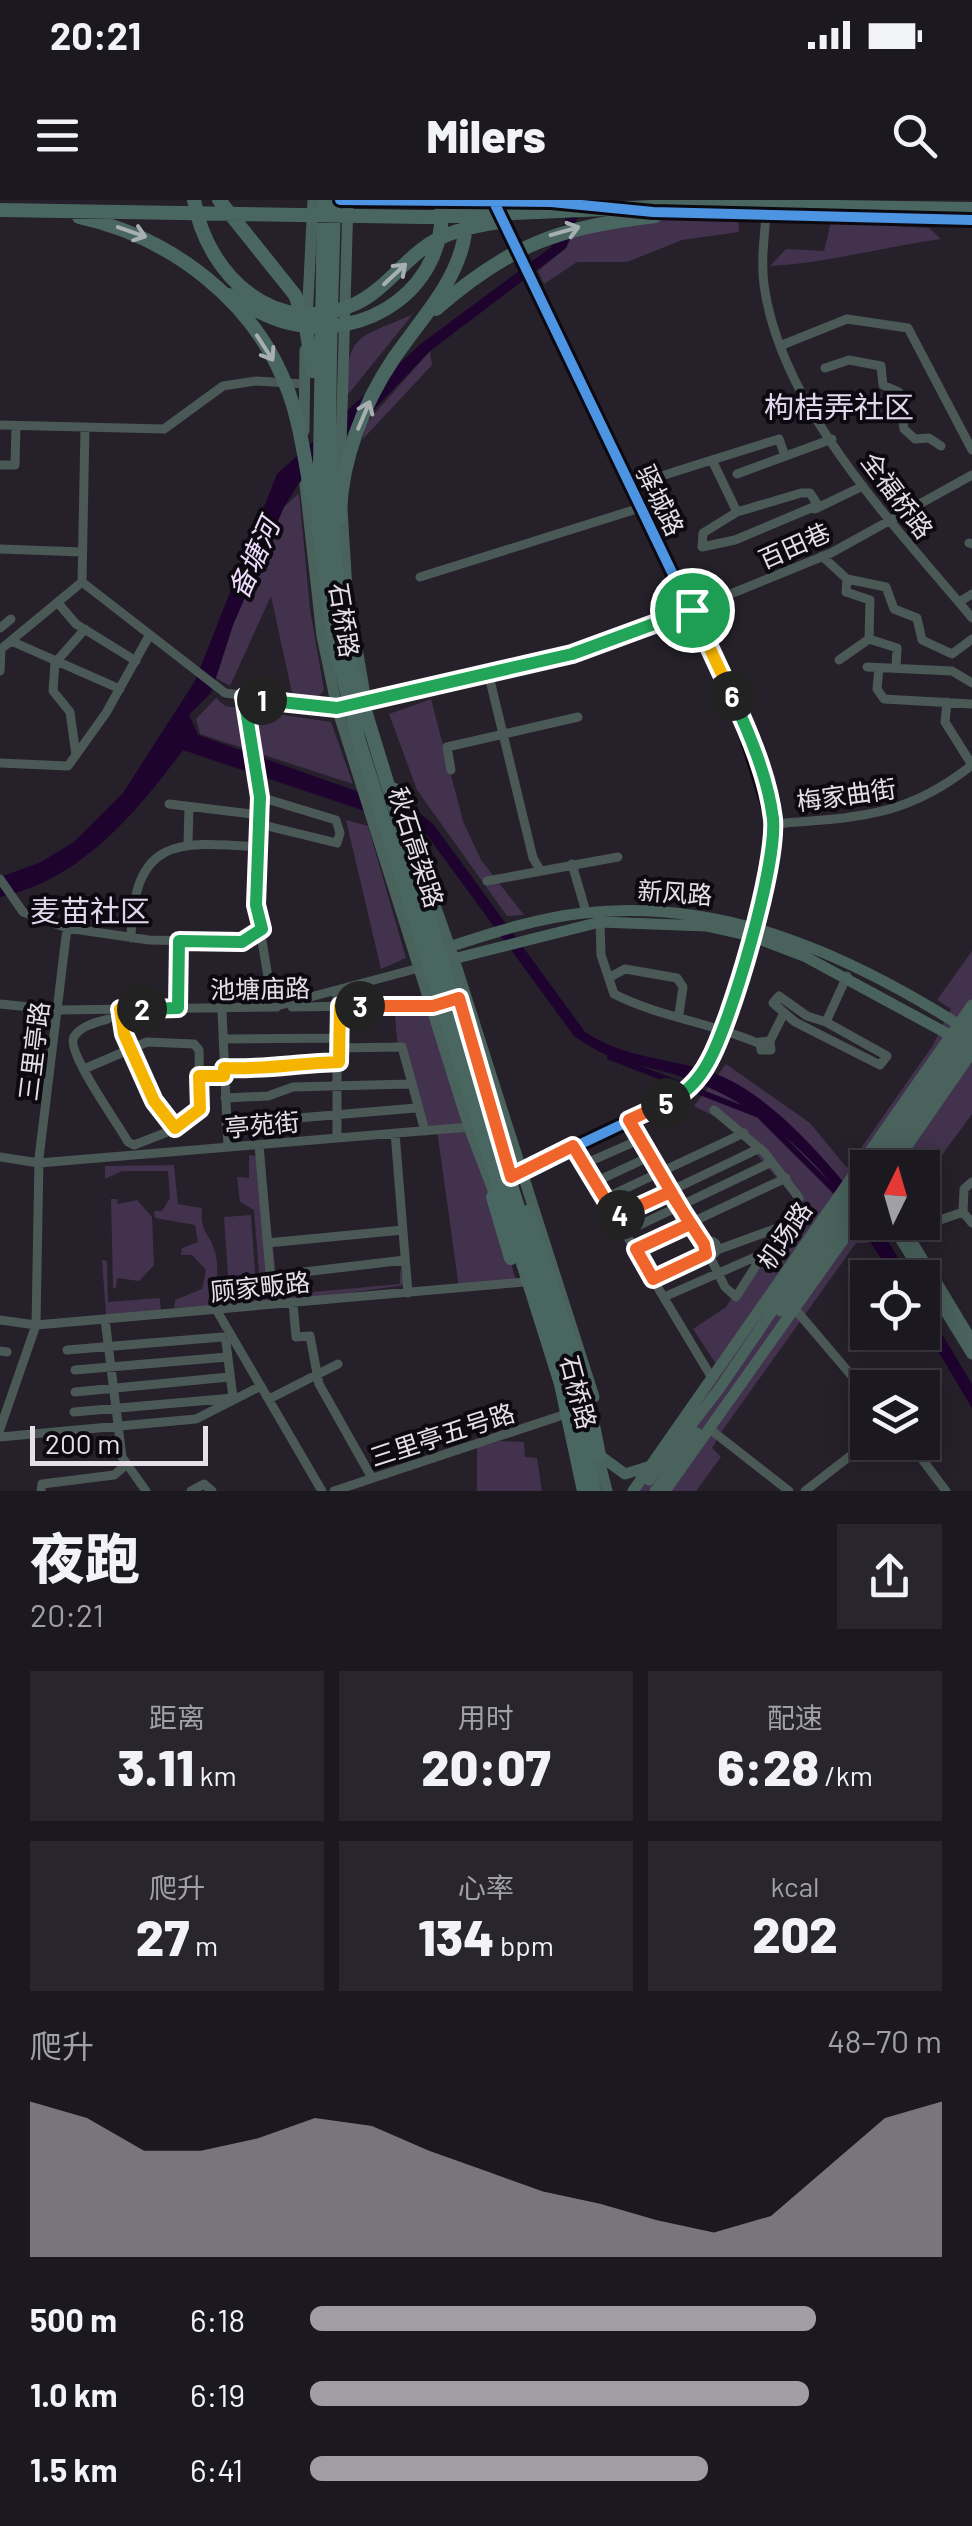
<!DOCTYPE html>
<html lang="zh">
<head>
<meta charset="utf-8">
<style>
	:root { --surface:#1c1820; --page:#29252d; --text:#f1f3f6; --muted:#a0a0a5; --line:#3a373e; --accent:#a29ca7 }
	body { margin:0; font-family:Barlow,"Noto Sans SC",sans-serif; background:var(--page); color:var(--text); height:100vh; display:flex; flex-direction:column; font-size:38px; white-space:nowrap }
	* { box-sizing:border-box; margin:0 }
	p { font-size:32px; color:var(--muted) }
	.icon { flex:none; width:55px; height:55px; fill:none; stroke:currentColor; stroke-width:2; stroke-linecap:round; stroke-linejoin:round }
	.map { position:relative; height:1291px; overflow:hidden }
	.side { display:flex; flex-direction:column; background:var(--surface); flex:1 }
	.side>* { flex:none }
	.needle { width:65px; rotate:5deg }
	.tools { position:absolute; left:850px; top:950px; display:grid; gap:20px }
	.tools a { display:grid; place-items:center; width:90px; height:90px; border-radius:0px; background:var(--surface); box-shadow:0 5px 25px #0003,0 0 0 2px var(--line); font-size:50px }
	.scale { position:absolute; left:30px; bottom:25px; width:178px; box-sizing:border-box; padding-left:10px; border:5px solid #e5dfea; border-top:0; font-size:28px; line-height:35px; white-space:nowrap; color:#e5dfea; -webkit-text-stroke:8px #0d0910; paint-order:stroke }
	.pin { position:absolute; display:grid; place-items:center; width:85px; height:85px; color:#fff; margin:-42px; border:5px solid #fff; border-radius:50%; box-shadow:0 2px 10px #0007 }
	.km { position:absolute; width:50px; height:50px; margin:-25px; border-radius:50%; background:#222; color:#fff; font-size:28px; line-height:50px; text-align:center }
	.round { display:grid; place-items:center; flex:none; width:105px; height:105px; border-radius:0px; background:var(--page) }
	.head { display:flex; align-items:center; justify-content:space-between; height:170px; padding:0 30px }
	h1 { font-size:55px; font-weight:800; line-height:75px }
	.figures { display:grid; grid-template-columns:repeat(3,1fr); gap:15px; height:170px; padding:10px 30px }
	.figures div { display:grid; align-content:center; border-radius:0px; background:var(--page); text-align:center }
	.figures b { font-size:50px; font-weight:800 }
	.figures small { font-size:28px; font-weight:400 }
	.figures p { font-size:28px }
	.chart { height:280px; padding:20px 30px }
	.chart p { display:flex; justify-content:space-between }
	.chart svg { width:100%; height:180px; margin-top:10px; fill:var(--accent); opacity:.7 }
	ul { padding:0 30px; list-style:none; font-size:32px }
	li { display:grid; grid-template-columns:160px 120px 1fr; align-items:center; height:75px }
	li i { height:25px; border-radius:12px; background:var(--accent) }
	.status { display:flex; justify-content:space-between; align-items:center; height:70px; padding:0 50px; background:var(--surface); direction:ltr }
	.status svg { height:28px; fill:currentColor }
	header { display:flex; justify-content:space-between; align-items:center; height:130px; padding:0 30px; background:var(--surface); font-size:45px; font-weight:800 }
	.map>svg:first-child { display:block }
	.green { fill:#42324d }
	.water { fill:#1e032f }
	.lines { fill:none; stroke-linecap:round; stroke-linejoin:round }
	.canal { stroke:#1e032f; stroke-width:6 }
	.major-tunnel { stroke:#423d47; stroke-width:11; stroke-dasharray:11 5.5; stroke-linecap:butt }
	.minor { stroke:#4a5856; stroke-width:9 }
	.major { stroke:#49625c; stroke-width:11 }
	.highway { stroke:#496760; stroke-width:14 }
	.cycleway-casing { stroke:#0d0910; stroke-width:16 }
	.cycleway { stroke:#4d94e3; stroke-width:10 }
	.oneway { stroke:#a7afb3 }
	.split-1-casing { stroke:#fff; stroke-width:20 }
	.split-2-casing { stroke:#fff; stroke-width:20 }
	.split-3-casing { stroke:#fff; stroke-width:20 }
	.split-4-casing { stroke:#fff; stroke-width:20 }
	.split-5-casing { stroke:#fff; stroke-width:20 }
	.split-6-casing { stroke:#fff; stroke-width:20 }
	.split-7-casing { stroke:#fff; stroke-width:20 }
	.split-1 { stroke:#22a559; stroke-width:12 }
	.split-2 { stroke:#22a559; stroke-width:12 }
	.split-3 { stroke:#f5b400; stroke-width:12 }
	.split-4 { stroke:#f0652b; stroke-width:12 }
	.split-5 { stroke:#f0652b; stroke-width:12 }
	.split-6 { stroke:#22a559; stroke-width:12 }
	.split-7 { stroke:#f5b400; stroke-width:12 }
	.labels { text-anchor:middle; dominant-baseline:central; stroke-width:8; stroke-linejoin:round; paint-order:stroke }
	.street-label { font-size:25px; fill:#e5dfea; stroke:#0d0910 }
	.water-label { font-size:28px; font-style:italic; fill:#eedcfd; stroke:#0d0910 }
	.quarter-label { font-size:30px; fill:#e1d6eb; stroke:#0d0910 }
</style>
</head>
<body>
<div class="status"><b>20:21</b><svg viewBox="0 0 49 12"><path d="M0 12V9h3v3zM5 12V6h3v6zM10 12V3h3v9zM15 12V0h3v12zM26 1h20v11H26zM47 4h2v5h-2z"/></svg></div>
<header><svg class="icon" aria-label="menu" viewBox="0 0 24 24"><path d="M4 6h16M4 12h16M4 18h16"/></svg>Milers<svg class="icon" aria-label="search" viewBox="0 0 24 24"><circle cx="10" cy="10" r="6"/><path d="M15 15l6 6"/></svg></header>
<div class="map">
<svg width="972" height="1291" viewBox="0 0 972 1291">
	<rect width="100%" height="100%" fill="#25202a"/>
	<path class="green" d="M677,17L738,20L739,32L682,40L627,62H577L544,84L538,71L566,48L574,32Z
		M831,22L929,28L941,39C883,47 828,63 770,66L786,49L824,51Z
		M413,114L346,197C348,130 357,140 413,114Z
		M430,151L432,165L362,240L367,222Z
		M299,293L310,409L324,490L316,500L292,493L271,396L230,486L216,478L233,425L284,307Z
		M216,498L225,506L331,522L353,584L200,534L196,519Z
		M431,499L463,621L481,660L524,715L507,716L417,590L389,514Z
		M346,620L368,626L406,758L381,769Z
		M972,751V914L923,981L922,968H868V1022L887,1023L867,1043H856L722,1231L712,1248L721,1257L696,1291H627L716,1164L693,1129L726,1107L796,1000L731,925L694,906L726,864L810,923L847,968L933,845L951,809L937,800Z
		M435,814L517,1083L459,1088L437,930L425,931L397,840L395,815Z
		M249,955L263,957L278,1091L290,1094L400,1084V1068L405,1085L298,1100L174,1108L175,1100L202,1089L206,1070L192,1055H181L182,1048L198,1042L195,1025L155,1018L154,1011H162L170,998L168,971H122L105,979V966L174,965L178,1004L202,1008C200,1034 209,1031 215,1052C220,1066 213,1079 223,1091L260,1086L254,1010L240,1002L237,977L249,978Z
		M111,999H117L118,1004L137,1000L152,1017L154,1065L139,1081L117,1078L116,1088H113Z
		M251,1015L256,1087L229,1089L224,1017Z
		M102,1060L107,1061L108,1102L160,1098L161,1112L106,1115Z
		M500,1241L524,1242L525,1257L537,1258L542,1291H477V1248Z"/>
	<path class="water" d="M569,0H584L566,48L430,151L365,219L310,265L284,307L233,425L211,493L189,515L198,535L421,614L434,625L585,832C624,858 668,858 711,872C770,892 830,964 867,1011L868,1022L878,1024L909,1077H895C849,993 780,912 688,879C641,862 617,867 574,836L424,631L183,550C136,613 81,680 0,697V677L39,663L74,642L123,593L195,481L277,274L422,143L550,48L562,34Z
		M922,1101L972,1184V1208L923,1126Z"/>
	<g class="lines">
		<path class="canal" d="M610,857L759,915L838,994
			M859,1019L885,1059"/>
		<path class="major-tunnel" d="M903,19L972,20"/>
		<path class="minor" d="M500,16L739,512L773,621L771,658L755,726L717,846L705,868L684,895L511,977
			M766,16C764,39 761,62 764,85C781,209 895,325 972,418
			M782,145L847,119L908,128L972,250
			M825,168L849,160L881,166L883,185L899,192L904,229L915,239L929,238L941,246
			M0,225L164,229L223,186L256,181L304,184
			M712,260L779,239L785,256
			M0,265H15L16,226
			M737,274L832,239
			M633,285L712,260L737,312L801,293H810L818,305L735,340L702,347L703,333L737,312
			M815,309L863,286
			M969,343L972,344
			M0,349L82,352
			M822,356L847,379L886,387L894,409L917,418L922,440L952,454L972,439
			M420,377L643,307
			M847,379L846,392L870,400L869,439L897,448L896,468
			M82,382L225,493L337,508L572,454L691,410L831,353L972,275
			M82,382L85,227
			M959,402L972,394
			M58,403L76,424L136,461
			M0,428L11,419
			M11,441L120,489
			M839,460L869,439
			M867,467L952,471L972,483
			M879,468L877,489L884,499L972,504
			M0,471L1,449L82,382
			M488,472L533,658L539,668
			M243,497L260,597L256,705L273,807L419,768
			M76,555L70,512L53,491L55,463L85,429
			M0,563L68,566L106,513L149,436
			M451,570L447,547L578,517
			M169,604L260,615
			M259,624L337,643L340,633L336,620L260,597
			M773,624C855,617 904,619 972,565L945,522L947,502
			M188,642L189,608
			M572,664L586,712
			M0,679L23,712L67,728L39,958L36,1125L0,1229
			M487,681L618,657
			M600,722L601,755L614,794C659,817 713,823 760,844
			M67,728L149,740L242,742L262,729
			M131,738C134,637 176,641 259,647
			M612,776L625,769L677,778L683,787L679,814
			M337,792V938
			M0,804L59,810L277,807
			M292,807L437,805
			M178,808L179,741
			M120,809L123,834L155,901L175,928
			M222,811L228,947
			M826,822L887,856L880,865L795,822L773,803L779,796L807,816L826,822L847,776
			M223,839L340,838
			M770,841L760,842L761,850H771L770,841L783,815
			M339,848L402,847L425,931
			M224,868C263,870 299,862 339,862
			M84,869L147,842L194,844L199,850L200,909L165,933L134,945L128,942C119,925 65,851 74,837C80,826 97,822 108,819
			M225,898L268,896L293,887L410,884
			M629,920L704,1044
			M226,924L416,908
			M395,933L408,1093
			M259,945L272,1096
			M573,946L712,1178
			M0,957L39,963L469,927
			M584,964L641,939
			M595,982L651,956
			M972,982L964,989L963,1012L972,1023
			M605,998L744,933
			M616,1017L760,948
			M625,1032L772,962
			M911,1040L940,1020L963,1012
			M703 1048a7 7 0 1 1 14 0a7 7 0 1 1-14 0Z
			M267,1043L403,1030
			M635,1049L786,978
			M717,1050L783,1026
			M709,1055L725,1087L736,1097L799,998L765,953L714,910
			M270,1076L405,1060
			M653,1079L706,1054
			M664,1097L762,1054
			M293,1103L296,1137L310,1136L319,1184L372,1278
			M795,1109L868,1195
			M217,1111L322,1291
			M105,1119L122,1257L146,1291
			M0,1120L36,1125L524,1082
			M67,1150L222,1137
			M0,1151L7,1152
			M75,1170L227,1157
			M75,1192L229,1177
			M269,1199L338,1164
			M74,1212L233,1198L226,1142
			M711,1230L789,1291
			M0,1237L196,1219L261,1186
			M909,1242L946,1291
			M41,1291L42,1284L114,1275L126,1265
			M191,1291L204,1284L212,1291
			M334,1291L563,1215
			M805,1291L868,1242"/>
		<path class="major" d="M344,0L586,5
			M664,12L903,19
			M307,121L313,0
			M304,231L305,150
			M340,281L348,0
			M305,285L322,436L337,508L469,927L498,1003
			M342,309L347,390L364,489
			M394,588L454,759L594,1197
			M443,749C489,734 536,718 584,713C726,697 856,758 972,833
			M449,760L600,722L706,726L751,736L804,756L972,847
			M869,968L972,819
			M881,968L970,840
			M892,968L972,852
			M890,1022L972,1154
			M900,1022L972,1141
			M781,1111L868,987
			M596,1247L607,1291
			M599,1255L625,1274L651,1266
			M649,1280L719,1189L868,970
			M633,1291L972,805
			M655,1291L697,1233
			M665,1291L868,1005"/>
		<path class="highway" d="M194,0C207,76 276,140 355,104C381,92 399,67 421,50C443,32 472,26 500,22
			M219,0L295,95L305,121L313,171
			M324,0L319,331L335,444L359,541L561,1184L584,1291
			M334,0C331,153 319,310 350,462L571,1180L594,1291
			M0,10L422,17L698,5L972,9
			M79,17C171,37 256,101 289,193C301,227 305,263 312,298
			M229,95C247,106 265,116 285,122C367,144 450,86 441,0
			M436,109C511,44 558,28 655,16
			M340,318C340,263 363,204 394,158C427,110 475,64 465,0
			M493,997L511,1058
			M528,1012L586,1190L599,1255"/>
		<g class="cycleway-casing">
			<path id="cycleway" d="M340,0L551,2L653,12L972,20
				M493,0L739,512L773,621L771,658L755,726L717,846L705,868L684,895L511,977"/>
		</g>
		<use href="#cycleway" class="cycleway"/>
	</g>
	<defs><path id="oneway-shaft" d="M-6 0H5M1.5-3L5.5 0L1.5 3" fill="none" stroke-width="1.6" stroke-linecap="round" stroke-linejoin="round" transform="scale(2.5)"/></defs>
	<g class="oneway">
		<use href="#oneway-shaft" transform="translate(565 31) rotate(-16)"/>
		<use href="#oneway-shaft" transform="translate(132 32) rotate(19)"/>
		<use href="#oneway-shaft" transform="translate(395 74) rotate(-43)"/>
		<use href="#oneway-shaft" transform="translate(265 148) rotate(57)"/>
		<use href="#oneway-shaft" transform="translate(364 215) rotate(-67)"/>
	</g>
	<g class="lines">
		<g class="split-1-casing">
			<path id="split-1" d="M262,500L337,508L572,454L692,410"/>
		</g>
		<g class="split-2-casing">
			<path id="split-2" d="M142,809L178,808L179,741L242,742L262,729L256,705L260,597L244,497L262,500"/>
		</g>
		<g class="split-3-casing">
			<path id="split-3" d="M142,809H120L124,834L154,901L175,928L200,909L199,876H224V868C263,870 299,863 339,862L340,806H360"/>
		</g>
		<g class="split-4-casing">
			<path id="split-4" d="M360,806H433L459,798L511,977L573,946L616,1017L620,1015"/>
		</g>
		<g class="split-5-casing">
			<path id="split-5" d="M620,1015L670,992L704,1044L706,1054L653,1079L636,1049L690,1024L629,920L666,903"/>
		</g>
		<g class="split-6-casing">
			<path id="split-6" d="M666,903C686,894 699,880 709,861C732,819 777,665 773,619C768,577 749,533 732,496"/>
		</g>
		<g class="split-7-casing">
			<path id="split-7" d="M692,410L732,496"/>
		</g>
		<use href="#split-1" class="split-1"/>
		<use href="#split-2" class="split-2"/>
		<use href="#split-3" class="split-3"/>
		<use href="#split-4" class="split-4"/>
		<use href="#split-5" class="split-5"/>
		<use href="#split-6" class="split-6"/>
		<use href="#split-7" class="split-7"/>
	</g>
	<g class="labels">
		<g class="street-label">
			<text transform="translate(898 295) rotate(53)">全福桥路</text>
			<text transform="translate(661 300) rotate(64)">驿城路</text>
			<text transform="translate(794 345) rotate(-24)">百田巷</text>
			<text transform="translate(345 420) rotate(81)">石桥路</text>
			<text transform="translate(846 594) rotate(-8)">梅家曲街</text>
			<text transform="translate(417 647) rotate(72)">秋石高架路</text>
			<text transform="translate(675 692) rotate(4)">新风路</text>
			<text transform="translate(260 788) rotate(-1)">池塘庙路</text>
			<text transform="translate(33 851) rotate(-83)">三里亭路</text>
			<text transform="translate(262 924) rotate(-5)">亭苑街</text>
			<text transform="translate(784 1035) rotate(-56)">机场路</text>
			<text transform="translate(260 1086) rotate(-6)">顾家畈路</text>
			<text transform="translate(579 1192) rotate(75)">石桥路</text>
			<text transform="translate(442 1234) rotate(-18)">三里亭五号路</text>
		</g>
		<g class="water-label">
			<text transform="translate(253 358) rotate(-66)">备塘河</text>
		</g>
		<g class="quarter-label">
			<text x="839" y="206">枸桔弄社区</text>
			<text x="90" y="710">麦苗社区</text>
		</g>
	</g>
</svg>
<div class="tools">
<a><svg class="needle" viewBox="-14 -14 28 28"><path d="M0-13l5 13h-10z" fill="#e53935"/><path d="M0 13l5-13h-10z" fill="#a0a0a5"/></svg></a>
<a><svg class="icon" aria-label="locate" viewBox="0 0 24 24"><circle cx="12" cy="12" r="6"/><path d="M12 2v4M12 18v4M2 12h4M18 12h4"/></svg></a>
<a><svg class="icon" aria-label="layers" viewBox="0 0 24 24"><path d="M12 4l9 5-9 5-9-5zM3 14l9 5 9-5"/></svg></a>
</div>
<div class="scale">200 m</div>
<div class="pin" style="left:692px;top:410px;background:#1e9e55"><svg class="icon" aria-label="arrive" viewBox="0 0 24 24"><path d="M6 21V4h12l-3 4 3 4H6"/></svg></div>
<b class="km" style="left:262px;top:500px">1</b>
<b class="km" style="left:142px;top:809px">2</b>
<b class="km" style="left:360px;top:806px">3</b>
<b class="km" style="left:620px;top:1015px">4</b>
<b class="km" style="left:666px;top:903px">5</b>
<b class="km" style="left:732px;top:496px">6</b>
</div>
<section class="side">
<div class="head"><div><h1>夜跑</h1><p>20:21</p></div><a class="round"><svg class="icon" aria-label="share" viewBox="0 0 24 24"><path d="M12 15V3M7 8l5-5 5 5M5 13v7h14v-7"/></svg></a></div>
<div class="figures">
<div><p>距离</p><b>3.11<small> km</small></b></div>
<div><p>用时</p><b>20:07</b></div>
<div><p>配速</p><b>6:28<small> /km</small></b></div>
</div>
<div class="figures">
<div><p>爬升</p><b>27<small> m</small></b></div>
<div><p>心率</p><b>134<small> bpm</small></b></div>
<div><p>kcal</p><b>202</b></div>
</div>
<div class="chart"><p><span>爬升</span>48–70 m</p>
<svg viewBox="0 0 160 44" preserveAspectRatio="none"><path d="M0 44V6L10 10L20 18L30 18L40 15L50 10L60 12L70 18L80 23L90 28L100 31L110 35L120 38L130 34L140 22L150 10L160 6V44z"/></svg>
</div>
<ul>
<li><b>500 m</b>6:18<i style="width:80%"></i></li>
<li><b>1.0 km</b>6:19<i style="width:79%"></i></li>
<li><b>1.5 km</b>6:41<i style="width:63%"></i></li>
</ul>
</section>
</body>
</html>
